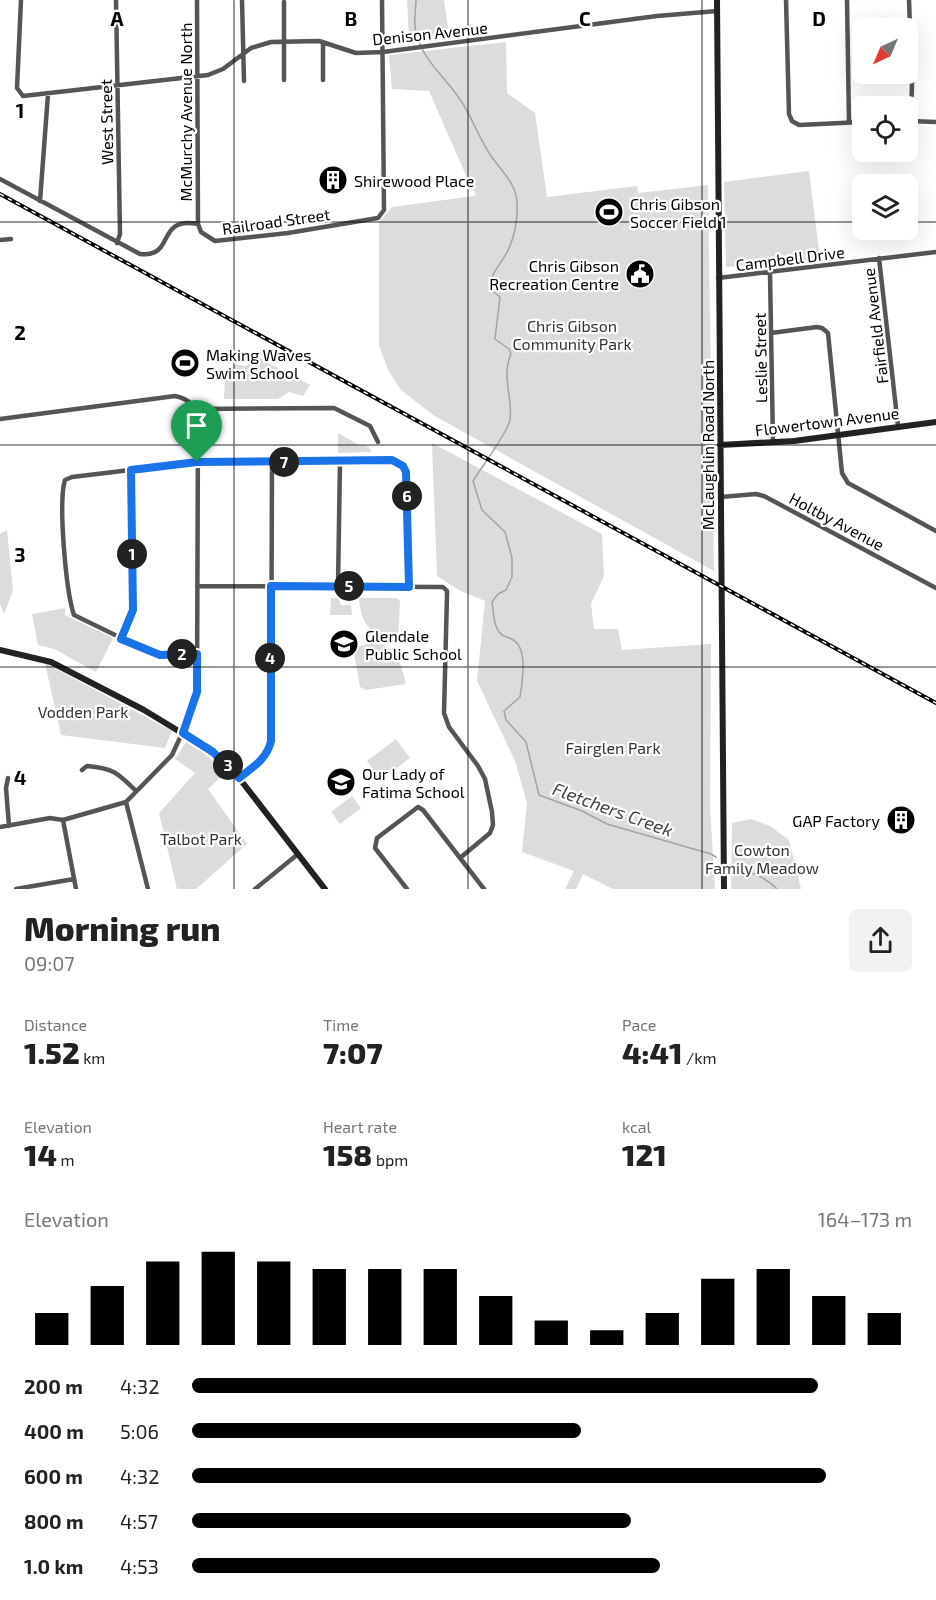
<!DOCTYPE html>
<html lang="en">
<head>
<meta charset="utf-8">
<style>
	:root { --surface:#fff; --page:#f2f2f2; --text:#222; --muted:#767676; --accent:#000 }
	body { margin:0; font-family:"Exo 2",sans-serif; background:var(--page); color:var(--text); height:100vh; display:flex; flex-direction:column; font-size:22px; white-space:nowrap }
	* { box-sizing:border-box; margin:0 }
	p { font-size:20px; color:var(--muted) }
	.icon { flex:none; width:33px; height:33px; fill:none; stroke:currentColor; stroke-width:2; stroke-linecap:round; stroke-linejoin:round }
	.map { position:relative; height:889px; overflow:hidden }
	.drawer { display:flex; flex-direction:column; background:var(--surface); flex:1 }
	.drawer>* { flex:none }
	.needle { width:39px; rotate:224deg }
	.tools { position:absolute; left:852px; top:18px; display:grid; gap:12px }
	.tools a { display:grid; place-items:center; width:66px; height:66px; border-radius:9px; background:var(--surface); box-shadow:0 6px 24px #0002; font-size:30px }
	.pin { position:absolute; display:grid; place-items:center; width:51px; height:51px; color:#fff; margin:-62px -26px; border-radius:50% 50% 50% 0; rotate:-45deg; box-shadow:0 0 6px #0007 }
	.pin .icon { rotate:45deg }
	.km { position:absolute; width:30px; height:30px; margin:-15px; border-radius:50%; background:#222; color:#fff; font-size:16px; line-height:30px; text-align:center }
	.round { display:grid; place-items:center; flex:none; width:63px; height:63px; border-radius:9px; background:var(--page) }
	.head { display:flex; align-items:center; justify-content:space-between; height:102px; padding:0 24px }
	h1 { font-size:33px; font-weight:800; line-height:45px }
	.figures { display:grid; grid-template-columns:repeat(3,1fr); gap:9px; height:102px; padding:6px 24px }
	.figures div { display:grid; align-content:center }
	.figures b { font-size:30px; font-weight:800 }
	.figures small { font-size:16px; font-weight:400 }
	.figures p { font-size:16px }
	.chart { height:168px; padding:12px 24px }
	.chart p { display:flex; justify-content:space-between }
	.chart svg { width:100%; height:108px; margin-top:6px; stroke:var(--accent); stroke-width:6 }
	ul { padding:0 24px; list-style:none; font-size:20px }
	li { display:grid; grid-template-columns:96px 72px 1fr; align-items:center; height:45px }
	li i { height:15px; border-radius:8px; background:var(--accent) }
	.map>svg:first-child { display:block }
	.green { fill:#dcdcdc }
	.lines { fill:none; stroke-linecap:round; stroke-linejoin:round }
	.stream { stroke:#a3a3a3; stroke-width:1.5 }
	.street { stroke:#555; stroke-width:4.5 }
	.secondary { stroke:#222; stroke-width:6 }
	.rail-casing { stroke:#000; stroke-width:4 }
	.rail { stroke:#fff; stroke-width:1.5; stroke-dasharray:4.5; stroke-linecap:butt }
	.route-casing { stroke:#fff; stroke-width:12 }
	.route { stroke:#1a73e8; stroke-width:8 }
	.grid { fill:none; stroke:#000; stroke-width:1.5; stroke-opacity:0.55 }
	.labels { text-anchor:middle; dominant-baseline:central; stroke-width:4.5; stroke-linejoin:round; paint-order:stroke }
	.street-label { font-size:16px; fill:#000; stroke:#fff }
	.poi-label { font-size:16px; fill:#000; stroke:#fff; text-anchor:start }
	.park-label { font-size:16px; fill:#333; stroke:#fff }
	.water-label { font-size:18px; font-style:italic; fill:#444; stroke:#fff }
	.grid-label { font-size:20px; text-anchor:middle; font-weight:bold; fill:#000; stroke:#fff; stroke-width:4.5; stroke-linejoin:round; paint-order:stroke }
</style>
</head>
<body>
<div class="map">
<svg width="936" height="889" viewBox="0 0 936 889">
	<rect width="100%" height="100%" fill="#fff"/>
	<path class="green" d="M407,0H444L449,34L409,40Z
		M506,42L507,93L535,113L547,197L637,186L638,193L708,185L714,571L433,415L401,390L388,370L379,345V222L392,207L474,196L476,193L472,189L429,91L392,89L389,55Z
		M809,171L820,259L726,267L724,182Z
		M258,357L310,385L303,396L289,392L278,399H224L225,376L230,375L235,364L246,366Z
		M338,433L359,445H366L371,450V452L338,453Z
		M432,443L602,534L604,576L591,604L594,629H618L622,650L711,644L710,807L715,889H613L583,874L576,889H565L574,871L522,852L527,803L515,761L477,681L485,601L459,590L437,576Z
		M7,530L13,591L4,614L0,604V534Z
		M331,598H338L341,605H351L352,615H330Z
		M359,598H397L400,601L398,643C372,635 361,626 359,598Z
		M65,608V615L113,638L96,672L54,649L38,645L32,614Z
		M376,642C398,647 401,664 406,684L366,690L360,687L353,648Z
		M45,663L172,731L165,748L61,735Z
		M396,739L410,758L381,780L367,761Z
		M187,740L204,753L225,773L208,789L247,844L196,889H177L159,813L195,773L175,759Z
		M352,796L361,808L340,824L331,812Z
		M751,819L770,826L789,840L801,889H731L732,823Z"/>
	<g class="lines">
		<path class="stream" d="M416,0C416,10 413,22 416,32C422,61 448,79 463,104C473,120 480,140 491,156C501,170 517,185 517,203C518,217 515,235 509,248C503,263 491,271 489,288L500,297L495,339L509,349L511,354C501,376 513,397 510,420C508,432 481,468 473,481L482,510L505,532L512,558V577L506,590L498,594L492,602C494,613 493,630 504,636C510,638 516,640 519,646C526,657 522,685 520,697L504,711L506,720L526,742L539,795L582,811L607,824L711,854L716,857
			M732,866C749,872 765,876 777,889"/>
		<path class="street" d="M21,0L17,88L23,96L208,75L223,69L251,48L271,42L319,41L356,53L383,52L657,16L717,11
			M116,0L120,234L117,243
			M197,0L198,224L201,232L215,241L288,233L378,218L384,210L382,0
			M242,0L244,81
			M786,0L789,114L792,121L799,125L862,122
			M847,0L849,122
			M909,0L912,83L911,121
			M284,2V80
			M323,80V42
			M910,121L936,122
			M0,179L140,254C176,258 155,216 198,224
			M40,201L48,94
			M0,240L11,239
			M879,258L898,426
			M770,273L773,443
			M718,278L936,252
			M771,333L817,327L822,328L828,333L842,473L848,483L936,531
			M195,409L334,408L370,426L378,442
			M0,419L175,396C191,399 195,407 198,422L197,692L192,712L172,755L126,802L63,820L50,818L0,827
			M721,497L756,494L764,496L936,588
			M197,586L443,587L447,591V595L444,713L449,727L478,766L485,779L492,812L493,825L490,833L460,858
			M338,586L340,461
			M121,639L133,610L131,470
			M197,654L160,655L148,651L74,615C66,592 58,502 65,480L72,477L197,462L392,460L403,466L406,472L409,587
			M82,770L87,766C113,768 118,773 136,791
			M8,778L6,788L9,826
			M239,778C253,767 267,759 271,741L272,462
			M126,802L148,889
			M63,820L76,889
			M16,889L74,879
			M255,889L298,854
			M407,889L375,848L377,838L418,807L423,810L484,889"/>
		<path class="secondary" d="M717,0L724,889
			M720,445L794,441L936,422
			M0,650L51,662L144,710L213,752L236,774L325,889"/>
		<g class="rail-casing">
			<path id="rail" d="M0,194L936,703"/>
		</g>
		<use href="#rail" class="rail"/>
	</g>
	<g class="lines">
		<g class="route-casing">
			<path id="route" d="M392,460L403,466L406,472L409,587L271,586V741C267,759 253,767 239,778L213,752L183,733L197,692V654L160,655L121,639L133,610L131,470L197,462Z"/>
		</g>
		<use href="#route" class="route"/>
	</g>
	<path class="grid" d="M234,0V889M468,0V889M702,0V889M0,222H862M908,222H936M0,445H936M0,667H936"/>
	<defs>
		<g id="building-disc" transform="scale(1.5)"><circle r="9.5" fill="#000" stroke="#fff"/><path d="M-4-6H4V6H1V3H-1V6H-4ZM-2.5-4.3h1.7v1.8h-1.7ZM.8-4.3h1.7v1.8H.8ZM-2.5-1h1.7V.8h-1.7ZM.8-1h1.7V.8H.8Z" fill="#fff"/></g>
		<g id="stadium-disc" transform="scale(1.5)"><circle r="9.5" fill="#000" stroke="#fff"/><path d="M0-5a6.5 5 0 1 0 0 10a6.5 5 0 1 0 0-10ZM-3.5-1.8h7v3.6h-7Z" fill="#fff"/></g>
		<g id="civic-disc" transform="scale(1.5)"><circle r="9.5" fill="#000" stroke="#fff"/><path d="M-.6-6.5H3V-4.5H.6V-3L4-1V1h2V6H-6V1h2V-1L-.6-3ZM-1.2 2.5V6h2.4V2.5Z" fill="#fff"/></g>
		<g id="school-disc" transform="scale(1.5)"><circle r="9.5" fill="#000" stroke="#fff"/><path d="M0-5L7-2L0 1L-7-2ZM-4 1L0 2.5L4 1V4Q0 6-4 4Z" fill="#fff"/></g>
	</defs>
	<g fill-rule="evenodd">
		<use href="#building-disc" x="333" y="180"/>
		<use href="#stadium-disc" x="609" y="212"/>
		<use href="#civic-disc" x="640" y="274"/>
		<use href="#stadium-disc" x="185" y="363"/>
		<use href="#school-disc" x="344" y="644"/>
		<use href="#school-disc" x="341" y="782"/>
		<use href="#building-disc" x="901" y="820"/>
	</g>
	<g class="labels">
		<g class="street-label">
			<text transform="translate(430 33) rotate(-6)">Denison Avenue</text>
			<text transform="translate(185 112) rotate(-90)">McMurchy Avenue North</text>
			<text transform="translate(106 122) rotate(-91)">West Street</text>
			<text transform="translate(276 221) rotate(-8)">Railroad Street</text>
			<text transform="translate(790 258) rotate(-7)">Campbell Drive</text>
			<text transform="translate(875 326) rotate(-97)">Fairfield Avenue</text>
			<text transform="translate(760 358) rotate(-91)">Leslie Street</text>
			<text transform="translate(827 421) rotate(-7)">Flowertown Avenue</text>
			<text transform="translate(707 445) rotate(-90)">McLaughlin Road North</text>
			<text transform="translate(837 521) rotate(28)">Holtby Avenue</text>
		</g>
		<g class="poi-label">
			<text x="354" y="180">Shirewood Place</text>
			<text x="630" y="203">Chris Gibson<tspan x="630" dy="18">Soccer Field 1</tspan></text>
			<text x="619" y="265" text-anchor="end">Chris Gibson<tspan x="619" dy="18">Recreation Centre</tspan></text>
			<text x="206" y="354">Making Waves<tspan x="206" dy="18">Swim School</tspan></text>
			<text x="365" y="635">Glendale<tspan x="365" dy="18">Public School</tspan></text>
			<text x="362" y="773">Our Lady of<tspan x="362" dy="18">Fatima School</tspan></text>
			<text x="880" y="820" text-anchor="end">GAP Factory</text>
		</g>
		<g class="park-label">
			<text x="572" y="325">Chris Gibson<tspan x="572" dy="18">Community Park</tspan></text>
			<text x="83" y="711">Vodden Park</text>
			<text x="613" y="747">Fairglen Park</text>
			<text x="201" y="838">Talbot Park</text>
			<text x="762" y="849">Cowton<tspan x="762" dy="18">Family Meadow</tspan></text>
		</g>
		<g class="water-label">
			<text transform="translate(613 809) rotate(20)">Fletchers Creek</text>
		</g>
	</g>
	<g class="grid-label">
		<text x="117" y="26">A</text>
		<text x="351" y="26">B</text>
		<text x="585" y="26">C</text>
		<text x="819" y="26">D</text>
		<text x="20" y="118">1</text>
		<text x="20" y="340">2</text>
		<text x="20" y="562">3</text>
		<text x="20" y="785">4</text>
	</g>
</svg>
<div class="tools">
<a><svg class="needle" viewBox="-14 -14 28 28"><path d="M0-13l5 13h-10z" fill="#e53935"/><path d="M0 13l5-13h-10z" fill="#767676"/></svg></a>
<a><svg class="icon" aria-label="locate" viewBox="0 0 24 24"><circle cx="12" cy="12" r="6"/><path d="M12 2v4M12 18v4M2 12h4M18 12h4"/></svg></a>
<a><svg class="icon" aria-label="layers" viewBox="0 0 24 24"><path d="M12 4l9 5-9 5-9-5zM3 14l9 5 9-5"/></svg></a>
</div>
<div class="pin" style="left:197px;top:462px;background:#1e9e55"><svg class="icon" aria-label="arrive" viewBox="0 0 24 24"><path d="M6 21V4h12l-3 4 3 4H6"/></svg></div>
<b class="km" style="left:132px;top:554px">1</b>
<b class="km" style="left:182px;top:654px">2</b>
<b class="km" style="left:228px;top:765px">3</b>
<b class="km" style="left:270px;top:658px">4</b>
<b class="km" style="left:349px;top:586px">5</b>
<b class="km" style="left:407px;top:496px">6</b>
<b class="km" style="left:284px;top:462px">7</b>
</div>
<section class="drawer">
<div class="head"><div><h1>Morning run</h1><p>09:07</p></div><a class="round"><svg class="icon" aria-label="share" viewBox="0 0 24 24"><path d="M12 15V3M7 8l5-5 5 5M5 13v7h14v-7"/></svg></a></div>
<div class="figures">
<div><p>Distance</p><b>1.52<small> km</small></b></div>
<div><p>Time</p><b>7:07</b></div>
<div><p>Pace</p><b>4:41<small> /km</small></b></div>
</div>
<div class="figures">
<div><p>Elevation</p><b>14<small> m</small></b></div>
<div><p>Heart rate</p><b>158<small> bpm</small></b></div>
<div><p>kcal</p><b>121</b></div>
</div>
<div class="chart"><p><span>Elevation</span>164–173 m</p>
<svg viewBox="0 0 160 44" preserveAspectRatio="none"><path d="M5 44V31M15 44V20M25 44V10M35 44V6M45 44V10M55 44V13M65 44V13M75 44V13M85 44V24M95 44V34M105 44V38M115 44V31M125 44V17M135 44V13M145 44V24M155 44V31"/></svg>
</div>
<ul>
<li><b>200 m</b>4:32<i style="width:87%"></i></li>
<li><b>400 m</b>5:06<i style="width:54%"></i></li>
<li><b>600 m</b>4:32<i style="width:88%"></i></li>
<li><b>800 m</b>4:57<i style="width:61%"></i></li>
<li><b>1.0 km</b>4:53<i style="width:65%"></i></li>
</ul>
</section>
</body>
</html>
